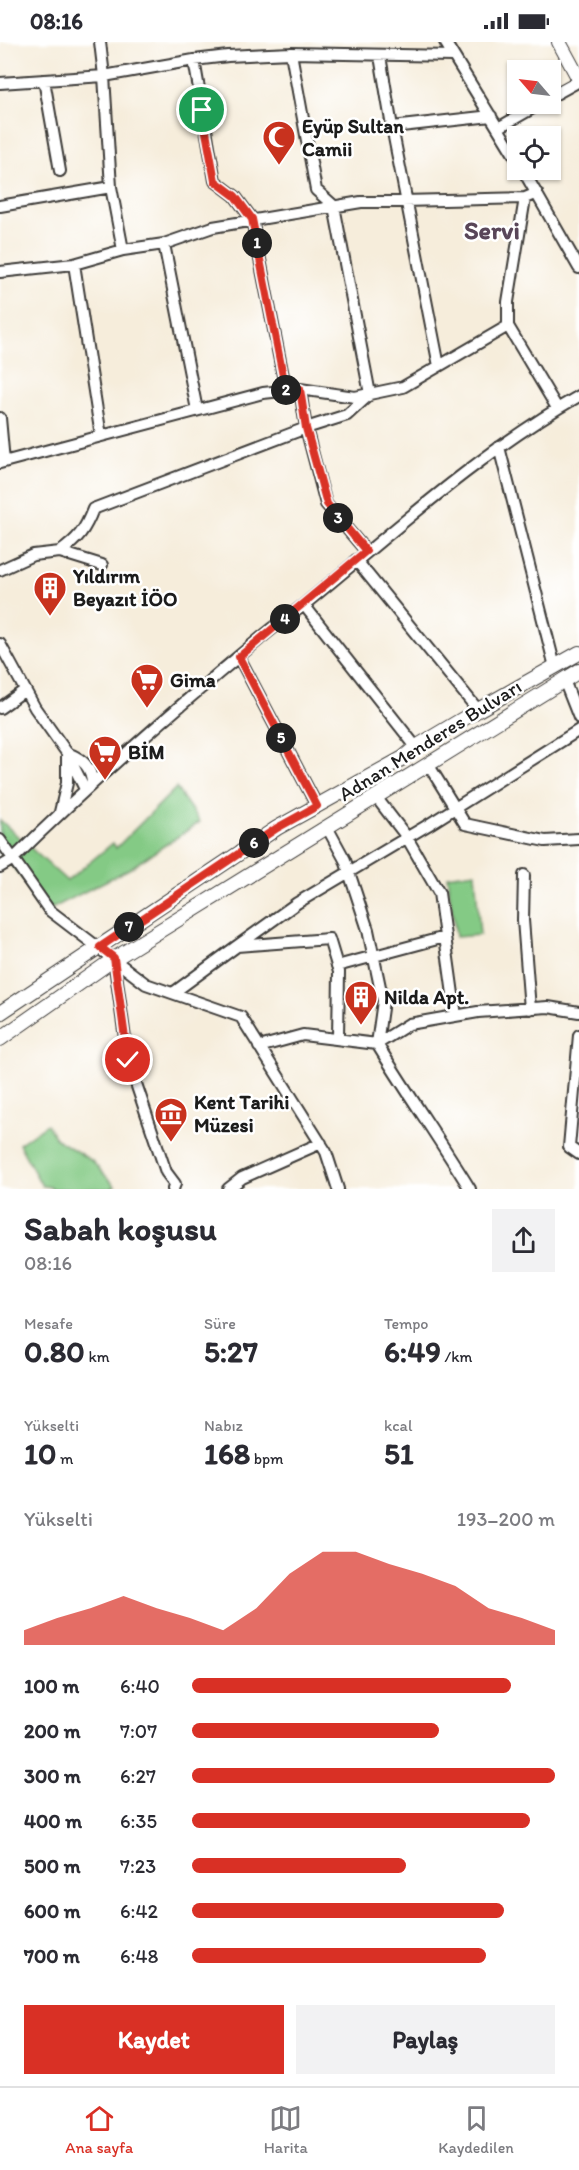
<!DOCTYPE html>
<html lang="tr">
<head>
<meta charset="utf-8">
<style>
	:root { --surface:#fff; --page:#f2f2f3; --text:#2b2b33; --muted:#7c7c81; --line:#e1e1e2; --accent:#d93025 }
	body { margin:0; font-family:Itim,sans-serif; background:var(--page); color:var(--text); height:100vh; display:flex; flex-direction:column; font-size:22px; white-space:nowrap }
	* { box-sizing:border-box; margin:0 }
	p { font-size:20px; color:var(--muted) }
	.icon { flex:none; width:33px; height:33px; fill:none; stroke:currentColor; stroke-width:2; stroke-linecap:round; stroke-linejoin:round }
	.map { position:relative; height:1147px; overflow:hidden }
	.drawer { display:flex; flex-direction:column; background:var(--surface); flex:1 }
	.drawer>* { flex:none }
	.needle { width:39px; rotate:298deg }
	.tools { position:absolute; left:507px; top:18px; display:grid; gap:12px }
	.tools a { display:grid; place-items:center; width:54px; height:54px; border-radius:0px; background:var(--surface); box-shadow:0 2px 4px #0004; font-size:30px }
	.pin { position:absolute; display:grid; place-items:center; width:51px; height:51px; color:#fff; margin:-26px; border:3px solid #fff; border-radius:50%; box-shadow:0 2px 6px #0007 }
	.km { position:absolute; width:30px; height:30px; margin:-15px; border-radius:50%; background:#222; color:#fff; font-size:16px; line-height:30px; text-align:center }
	.round { display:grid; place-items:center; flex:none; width:63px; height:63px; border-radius:0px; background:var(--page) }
	.headline { display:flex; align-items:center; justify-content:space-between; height:102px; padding:0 24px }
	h1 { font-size:33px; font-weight:700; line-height:45px }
	.stats { display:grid; grid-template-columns:repeat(3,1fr); gap:9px; height:102px; padding:6px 24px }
	.stats div { display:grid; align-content:center }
	.stats b { font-size:30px; font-weight:700 }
	.stats small { font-size:16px; font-weight:400 }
	.stats p { font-size:16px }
	.chart { height:168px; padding:12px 24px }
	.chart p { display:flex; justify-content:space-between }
	.chart svg { width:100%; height:108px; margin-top:6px; fill:var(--accent); opacity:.7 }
	.primary-button { display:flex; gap:12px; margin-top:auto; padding:12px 24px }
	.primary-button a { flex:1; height:69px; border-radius:0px; background:var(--accent); color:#fff; font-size:24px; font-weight:700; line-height:69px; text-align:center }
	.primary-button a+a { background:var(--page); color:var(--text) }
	ul { padding:0 24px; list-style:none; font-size:20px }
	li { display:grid; grid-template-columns:96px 72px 1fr; align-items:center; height:45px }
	li i { height:15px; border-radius:8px; background:var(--accent) }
	.status { display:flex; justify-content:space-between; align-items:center; height:42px; padding:0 30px; background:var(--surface); direction:ltr }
	.status svg { height:16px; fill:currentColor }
	.tabs { display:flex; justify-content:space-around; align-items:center; height:84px; border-top:2px solid var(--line); background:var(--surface); font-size:16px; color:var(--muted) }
	.tabs a { display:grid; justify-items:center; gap:3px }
	.tabs .on { color:var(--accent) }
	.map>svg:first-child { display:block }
	.green { fill:#84ca85; stroke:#507350; stroke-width:1.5 }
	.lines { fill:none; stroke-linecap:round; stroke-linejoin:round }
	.minor-casing { stroke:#3d3b39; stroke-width:14 }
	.secondary-casing { stroke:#3d3b39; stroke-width:16 }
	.minor { stroke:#fff; stroke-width:10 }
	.secondary { stroke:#fff; stroke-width:14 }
	.route-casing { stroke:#fff; stroke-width:12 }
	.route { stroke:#d93025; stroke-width:8 }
	.labels { text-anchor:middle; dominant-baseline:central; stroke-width:5; stroke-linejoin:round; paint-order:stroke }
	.poi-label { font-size:20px; font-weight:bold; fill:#1c1c1c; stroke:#fff; text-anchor:start }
	.street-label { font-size:20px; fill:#1c1c1c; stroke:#fff }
	.district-label { font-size:26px; font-weight:bold; fill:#594658; stroke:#fff }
</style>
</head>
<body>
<div class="status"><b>08:16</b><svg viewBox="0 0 49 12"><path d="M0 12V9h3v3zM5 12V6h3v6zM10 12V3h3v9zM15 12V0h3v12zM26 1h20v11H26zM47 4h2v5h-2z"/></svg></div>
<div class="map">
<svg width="579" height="1147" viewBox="0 0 579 1147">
	<rect width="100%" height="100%" fill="#fff"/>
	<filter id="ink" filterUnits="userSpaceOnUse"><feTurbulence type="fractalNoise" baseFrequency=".0167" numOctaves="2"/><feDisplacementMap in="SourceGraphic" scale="12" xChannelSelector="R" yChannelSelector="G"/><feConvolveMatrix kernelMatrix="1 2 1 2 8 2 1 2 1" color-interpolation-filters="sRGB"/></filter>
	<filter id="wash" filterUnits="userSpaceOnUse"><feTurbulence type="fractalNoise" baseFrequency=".008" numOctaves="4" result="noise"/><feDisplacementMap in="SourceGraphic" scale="24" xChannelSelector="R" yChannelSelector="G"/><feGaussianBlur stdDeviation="1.35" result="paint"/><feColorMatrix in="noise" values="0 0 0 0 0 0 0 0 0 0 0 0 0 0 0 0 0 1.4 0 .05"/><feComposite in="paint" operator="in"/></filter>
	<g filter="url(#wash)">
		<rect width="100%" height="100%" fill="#f6eddb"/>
		<path class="green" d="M176,746L200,780L129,827L49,868L0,810V778L67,839L113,801L116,806Z
			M475,830L480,893L456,895L447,834Z
			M47,1082L55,1096L92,1119L115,1144L111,1147H52L51,1145L42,1144L19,1102Z"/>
	</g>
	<g filter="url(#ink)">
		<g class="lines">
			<g class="minor-casing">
				<path id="minor" d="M100,0L104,34L111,145L123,208
					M445,0L518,119
					M380,14L392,85L439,324
					M194,18L215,139L235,154L252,177L286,349
					M44,38L60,129
					M0,41L104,34L194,18L228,14L291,11L453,14
					M550,55L579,39
					M392,85L491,74
					M498,86L540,62
					M523,128L579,226
					M525,156L508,260V284L557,366
					M0,164L111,145
					M164,202L197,368
					M74,222L101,394
					M0,230L74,222L123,208L164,202L213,185L361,160L525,156L537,151
					M300,347L306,386L326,462L366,509
					M0,376L4,420
					M499,405L555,625
					M0,421L263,351L300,347L355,355L403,345L508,284
					M60,510C78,497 85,488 93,467L306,386L347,373L370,352L334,164L316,148L291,11
					M356,518L478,668
					M0,528L33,513L60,510L102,523
					M304,563L416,705
					M0,602L35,666L67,711L85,747
					M239,615L317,764
					M564,638L579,676
					M0,666L25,648
					M67,711C81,716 92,725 92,741
					M428,722L465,782L545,799L579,797
					M376,755L406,794L439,851L456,974
					M60,770L67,741V714
					M327,785L345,818L368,888L383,959L377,1002
					M0,798L49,868L146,942L241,975L326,1110L338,1147
					M0,825L12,818C92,739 176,666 262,595C276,583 291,573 305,562C394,489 479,411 579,354
					M524,833L523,878L530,967
					M237,904L297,861L428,783L579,688
					M114,917L128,1018L166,1130L175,1142L173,1147
					M337,924L445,895
					M173,951L237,904L329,897L339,930L338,996
					M579,993L569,1105L579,1112
					M377,1002L409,982L478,970L548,965L579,970
					M259,1005L303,993L377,1002C407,1051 440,1098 470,1147
					M228,1147L242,1136L321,1101"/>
			</g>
			<g class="secondary-casing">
				<path id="secondary" d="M559,0L579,37
					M0,971L277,786L403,716L416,705L478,668L579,611
					M0,997L114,917L579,629"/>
			</g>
			<use href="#minor" class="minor"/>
			<use href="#secondary" class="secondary"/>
		</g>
	</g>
	<g class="lines" filter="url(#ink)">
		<g class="route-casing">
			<path id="route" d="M128,1018L114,916L100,905L277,786L317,764L239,615L366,509L327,462L306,386L300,347L286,349L252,177L235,154L215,139L202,68"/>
		</g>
		<use href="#route" class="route"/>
	</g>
	<defs>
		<g id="mosque-pin" transform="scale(1.725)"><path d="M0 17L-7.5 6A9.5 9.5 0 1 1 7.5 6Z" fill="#c8321e" stroke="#fff"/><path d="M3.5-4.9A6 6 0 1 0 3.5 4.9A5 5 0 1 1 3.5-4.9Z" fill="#fff"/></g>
		<g id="building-pin" transform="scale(1.725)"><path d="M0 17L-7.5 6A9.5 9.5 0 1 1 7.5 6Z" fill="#c8321e" stroke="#fff"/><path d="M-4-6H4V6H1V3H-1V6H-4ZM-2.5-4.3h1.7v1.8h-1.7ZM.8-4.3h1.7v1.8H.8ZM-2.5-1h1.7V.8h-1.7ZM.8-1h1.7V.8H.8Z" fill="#fff"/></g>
		<g id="supermarket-pin" transform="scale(1.725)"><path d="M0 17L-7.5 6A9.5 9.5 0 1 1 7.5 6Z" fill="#c8321e" stroke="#fff"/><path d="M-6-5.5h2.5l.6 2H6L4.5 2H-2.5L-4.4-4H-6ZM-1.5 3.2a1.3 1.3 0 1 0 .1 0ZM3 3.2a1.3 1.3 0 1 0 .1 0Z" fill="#fff"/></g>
		<g id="museum-pin" transform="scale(1.725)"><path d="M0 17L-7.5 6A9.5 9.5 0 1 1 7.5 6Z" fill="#c8321e" stroke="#fff"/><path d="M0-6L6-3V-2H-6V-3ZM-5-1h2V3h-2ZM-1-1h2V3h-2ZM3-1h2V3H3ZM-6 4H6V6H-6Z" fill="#fff"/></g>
	</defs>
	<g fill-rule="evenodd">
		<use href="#mosque-pin" x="279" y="95"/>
		<use href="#building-pin" x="50" y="546"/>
		<use href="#supermarket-pin" x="147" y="638"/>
		<use href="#supermarket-pin" x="105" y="710"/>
		<use href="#building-pin" x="361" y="955"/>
		<use href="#museum-pin" x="171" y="1072"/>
	</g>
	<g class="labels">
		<g class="poi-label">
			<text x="302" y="84">Eyüp Sultan<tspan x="302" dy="23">Camii</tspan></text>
			<text x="73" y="534">Yıldırım<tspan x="73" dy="23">Beyazıt İÖO</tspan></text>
			<text x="170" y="638">Gima</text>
			<text x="128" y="710">BİM</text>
			<text x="384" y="955">Nilda Apt.</text>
			<text x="194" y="1060">Kent Tarihi<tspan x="194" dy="23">Müzesi</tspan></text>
		</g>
		<g class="street-label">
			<text transform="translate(430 698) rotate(-32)">Adnan Menderes Bulvarı</text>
		</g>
		<g class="district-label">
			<text x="492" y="188">Servi</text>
		</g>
	</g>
</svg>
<div class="tools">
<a><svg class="needle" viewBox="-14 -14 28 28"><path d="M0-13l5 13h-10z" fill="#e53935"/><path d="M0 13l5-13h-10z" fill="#7c7c81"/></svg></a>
<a><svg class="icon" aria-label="locate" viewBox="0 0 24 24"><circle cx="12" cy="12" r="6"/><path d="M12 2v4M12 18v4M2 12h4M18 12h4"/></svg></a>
</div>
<div class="pin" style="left:202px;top:68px;background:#1e9e55"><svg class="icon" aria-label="arrive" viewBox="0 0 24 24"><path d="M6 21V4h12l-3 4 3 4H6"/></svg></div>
<div class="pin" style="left:128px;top:1018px;background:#d93025"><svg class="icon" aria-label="check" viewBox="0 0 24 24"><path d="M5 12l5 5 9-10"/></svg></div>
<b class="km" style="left:257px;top:201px">1</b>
<b class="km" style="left:286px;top:348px">2</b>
<b class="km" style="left:338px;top:476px">3</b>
<b class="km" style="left:285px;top:577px">4</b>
<b class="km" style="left:281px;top:696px">5</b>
<b class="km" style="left:254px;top:801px">6</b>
<b class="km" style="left:129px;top:885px">7</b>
</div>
<section class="drawer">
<div class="headline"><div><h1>Sabah koşusu</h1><p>08:16</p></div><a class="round"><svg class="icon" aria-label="share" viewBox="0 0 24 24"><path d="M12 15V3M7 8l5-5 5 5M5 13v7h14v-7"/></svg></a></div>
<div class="stats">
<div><p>Mesafe</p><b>0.80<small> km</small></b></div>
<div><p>Süre</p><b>5:27</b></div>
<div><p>Tempo</p><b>6:49<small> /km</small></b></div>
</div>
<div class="stats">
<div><p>Yükselti</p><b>10<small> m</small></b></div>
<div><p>Nabız</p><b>168<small> bpm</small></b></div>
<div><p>kcal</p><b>51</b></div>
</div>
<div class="chart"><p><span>Yükselti</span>193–200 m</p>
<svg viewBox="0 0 160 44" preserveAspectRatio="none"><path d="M0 44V38L10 33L20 29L30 24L40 29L50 33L60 38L70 29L80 15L90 6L100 6L110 11L120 15L130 20L140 29L150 33L160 38V44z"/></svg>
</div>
<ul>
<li><b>100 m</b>6:40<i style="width:88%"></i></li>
<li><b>200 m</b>7:07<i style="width:68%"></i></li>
<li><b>300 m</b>6:27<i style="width:100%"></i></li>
<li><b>400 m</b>6:35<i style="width:93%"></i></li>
<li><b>500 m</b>7:23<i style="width:59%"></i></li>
<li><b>600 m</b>6:42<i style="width:86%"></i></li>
<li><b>700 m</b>6:48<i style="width:81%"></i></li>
</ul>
<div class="primary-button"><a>Kaydet</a><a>Paylaş</a></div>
</section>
<nav class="tabs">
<a class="on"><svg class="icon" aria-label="home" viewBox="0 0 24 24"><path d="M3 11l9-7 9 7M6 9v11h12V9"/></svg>Ana sayfa</a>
<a><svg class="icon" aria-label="map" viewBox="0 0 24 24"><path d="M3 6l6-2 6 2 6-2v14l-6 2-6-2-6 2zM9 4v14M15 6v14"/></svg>Harita</a>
<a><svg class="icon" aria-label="saved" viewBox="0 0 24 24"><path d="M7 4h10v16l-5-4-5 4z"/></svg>Kaydedilen</a>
</nav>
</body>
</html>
